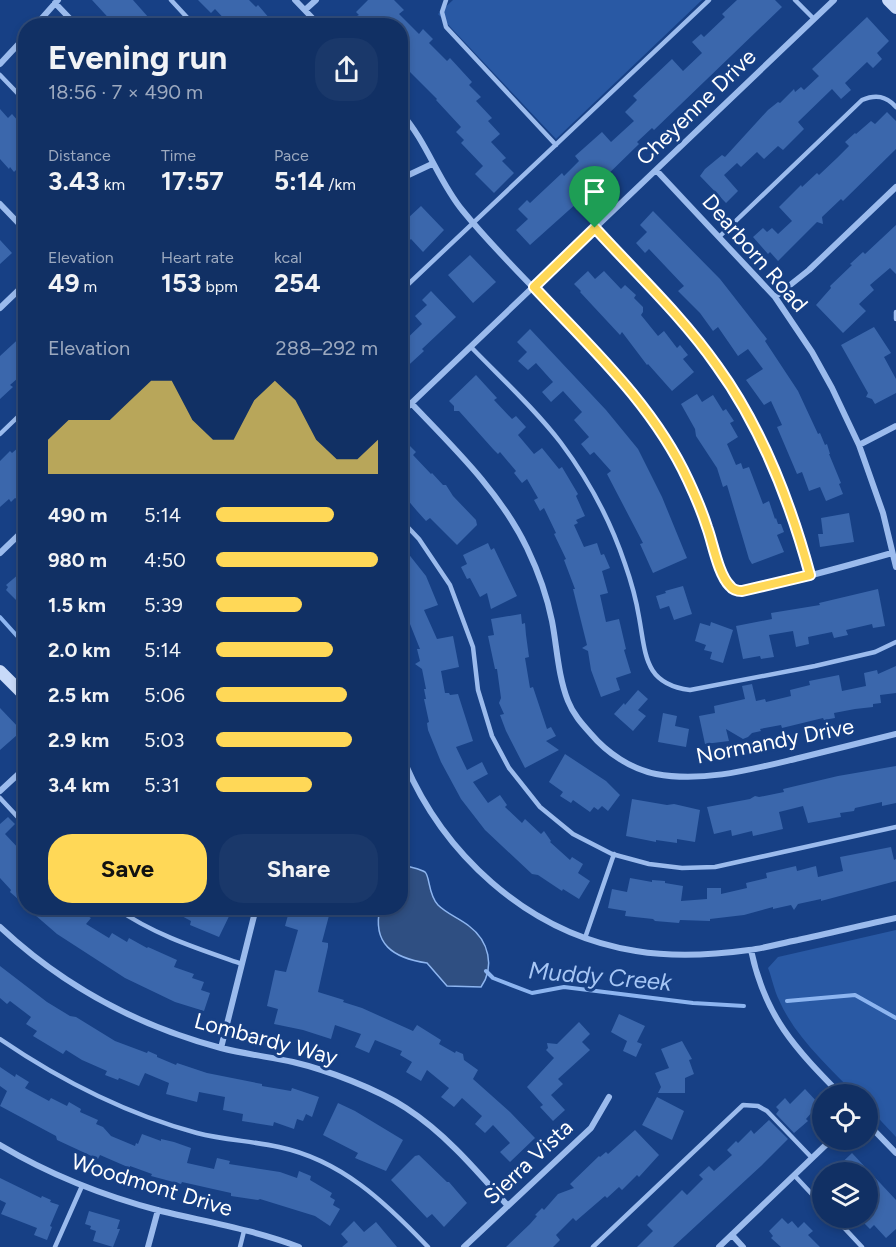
<!DOCTYPE html>
<html lang="en">
<head>
<meta charset="utf-8">
<style>
	:root { --surface:#113064; --page:#1a386a; --text:#f1f3f6; --muted:#9ca9bf; --line:#304b78; --accent:#ffd857 }
	body { margin:0; font-family:Figtree,sans-serif; background:var(--page); color:var(--text); height:100vh; display:flex; flex-direction:column; font-size:22px; white-space:nowrap }
	* { box-sizing:border-box; margin:0 }
	p { font-size:20px; color:var(--muted) }
	.icon { flex:none; width:33px; height:33px; fill:none; stroke:currentColor; stroke-width:2; stroke-linecap:round; stroke-linejoin:round }
	.map { position:relative; flex:1; overflow:hidden }
	.details { position:absolute; left:18px; top:18px; width:390px; height:897px; display:flex; flex-direction:column; background:var(--surface); border-radius:24px; box-shadow:0 3px 9px #0003,0 0 0 2px var(--line) }
	.details>* { flex:none }
	.buttons { position:absolute; left:812px; top:1084px; display:grid; gap:12px }
	.buttons a { display:grid; place-items:center; width:66px; height:66px; border-radius:50%; background:var(--surface); box-shadow:0 3px 9px #0003,0 0 0 2px var(--line); font-size:30px }
	.pin { position:absolute; display:grid; place-items:center; width:51px; height:51px; color:#fff; margin:-62px -26px; border-radius:50% 50% 50% 0; rotate:-45deg; box-shadow:0 0 6px #0007 }
	.pin .icon { rotate:45deg }
	.round { display:grid; place-items:center; flex:none; width:63px; height:63px; border-radius:24px; background:var(--page) }
	.headline { display:flex; align-items:center; justify-content:space-between; height:102px; padding:0 30px }
	h1 { font-size:33px; font-weight:700; line-height:45px }
	.stats { display:grid; grid-template-columns:repeat(3,1fr); gap:9px; height:102px; padding:6px 30px }
	.stats div { display:grid; align-content:center }
	.stats b { font-size:26px; font-weight:700 }
	.stats small { font-size:16px; font-weight:400 }
	.stats p { font-size:16px }
	.chart { height:168px; padding:12px 30px }
	.chart p { display:flex; justify-content:space-between }
	.chart svg { width:100%; height:108px; margin-top:6px; fill:var(--accent); opacity:.7 }
	.cta { display:flex; gap:12px; margin-top:auto; padding:12px 30px }
	.cta a { flex:1; height:69px; border-radius:24px; background:var(--accent); color:#111; font-size:24px; font-weight:700; line-height:69px; text-align:center }
	.cta a+a { background:var(--page); color:var(--text) }
	ul { padding:0 30px; list-style:none; font-size:20px }
	li { display:grid; grid-template-columns:96px 72px 1fr; align-items:center; height:45px }
	li i { height:15px; border-radius:8px; background:var(--accent) }
	.map>svg:first-child { display:block }
	.green { fill:#2959a4 }
	.water { fill:#2f4f82; stroke:#8db5f0; stroke-width:1.5 }
	.lines { fill:none; stroke-linecap:round; stroke-linejoin:round }
	.stream { stroke:#8db5f0; stroke-width:4 }
	.building { fill:#3b67ac }
	.lane { stroke:#9bbbed; stroke-width:4.5 }
	.street { stroke:#9bbbed; stroke-width:6 }
	.secondary { stroke:#c8daf9; stroke-width:12 }
	.route-casing { stroke:#fff; stroke-width:12 }
	.route { stroke:#ffd857; stroke-width:8 }
	.labels { text-anchor:middle; dominant-baseline:central; stroke-width:6; stroke-linejoin:round; paint-order:stroke }
	.street-label { font-size:22px; fill:#fff; stroke:#174085 }
	.water-label { font-size:24px; font-style:italic; fill:#a6c6f5; stroke:#174085 }
</style>
</head>
<body>
<div class="map">
<svg width="896" height="1247" viewBox="0 0 896 1247">
	<rect width="100%" height="100%" fill="#174085"/>
	<path class="green" d="M453,0H702L556,139L438,14Z
		M896,930V1137L867,1106V1095H856C828,1066 795,1037 779,1000C774,990 772,978 768,968L778,957Z"/>
	<path class="water" d="M407,866C413,868 420,869 425,872C430,876 428,895 438,905C447,914 459,918 469,926C489,941 495,967 481,987L447,986L427,963C393,958 372,944 380,908H400L401,871Z"/>
	<g class="lines">
		<path class="stream" d="M0,617L26,646
			M486,971L493,978L532,993L564,987L693,1003L744,1006
			M787,1001L855,995L896,1018"/>
	</g>
	<path class="building" d="M92,0H133L156,26H116Z
		M198,0H249L256,7L258,5L276,26H231L215,9L211,13Z
		M368,0H394L404,10L399,14L419,34L423,29L433,39L429,43L447,61L450,58L472,82L469,85L481,97L476,101L492,118L488,121L500,134L491,142L506,158L502,161L514,173L494,193L475,174L483,166L461,143L464,140L456,132L461,127L436,100L437,99L400,62V26H365L357,16L359,15L356,12Z
		M737,0H775L782,7L654,130L652,128L637,142L639,144L597,185L530,245L516,230L528,219L518,209L527,200L530,203L562,173L564,176L579,161L575,156L602,132L611,142L634,121L625,112L637,100L633,96L672,59L683,71L702,53L692,42L701,34L704,37L725,17L722,14Z
		M867,17L889,41L877,53L882,59L873,68L867,62L845,83L851,90L841,99L832,89L798,122L804,129L783,150L778,146L764,159L757,152L741,167L737,163L724,175L738,191L726,203L700,176L705,169L722,155L725,157L768,110L778,102L780,103L794,89L795,92L801,87L804,90L819,76L812,69Z
		M0,109L8,118L12,114L26,130V170L20,175L16,170L14,172L10,167L9,169L0,159Z
		M887,112L896,121V149L843,201L841,199L822,217L823,224L817,222L778,261L770,252L768,254L753,237L763,228L767,232L772,228L778,234L792,221L779,207L801,185L802,187L817,173L819,175L837,158L849,146L845,142L855,133L856,134L871,121L875,124Z
		M421,206L444,230L423,252L411,239L400,248V229L409,222L407,219Z
		M653,211L720,279L767,339L765,341L798,391L818,434L820,433L825,445L827,444L830,454H829L841,483L839,484L843,494L826,501L820,487L809,491L802,472L797,474L777,427L782,425L771,401L764,405L746,380L763,369L748,349L738,356L718,327L713,331L700,313L678,291L684,286L649,249L645,253L636,243L647,232L640,225Z
		M896,225V274L890,268L870,285L874,290L859,304L866,311L843,333L816,305L831,288L830,286L852,265L850,264L863,252L865,254Z
		M0,240L12,253L0,264Z
		M470,255L496,282L473,303L448,275Z
		M588,271L595,279L604,271L621,289L625,285L636,295L634,298L643,307V312L641,315L658,336L664,331L677,348L680,345L688,355L683,359L694,372L672,391L648,364L647,365L622,332L620,335L580,292L581,291L574,284Z
		M431,291L456,317L422,349L424,351L400,373V345L422,324L415,316L427,305L422,300Z
		M874,327L891,353L884,357L896,379V393L875,404L872,399L866,397L868,393L841,345Z
		M530,329L606,410L638,449L662,497L687,558L653,573L640,544L643,543L607,474L611,471L594,452L590,455L581,444L589,437L574,420L582,412L563,391L551,402L542,392L553,382L536,363L528,370L518,361L527,352L517,342Z
		M26,332V371L10,385L13,387L0,399V356Z
		M476,375L497,398L494,400L512,419L516,416L526,427L518,435L534,454L542,448L559,469L562,467L578,494L576,496L585,516L576,520L578,523L574,525L584,547L597,543L601,555L604,554L610,568L602,571L608,593L600,595L606,622L619,619L626,649L624,650L631,673L616,678L620,690L601,697L591,670L588,651L582,648L587,645L573,589H575L564,560L566,559L554,534L556,533L544,508L540,511L534,500L538,498L527,479L522,483L514,473L516,471L500,452L498,454L493,449L459,411H454V406L449,401Z
		M697,394L702,402L713,395L723,411L726,409L734,421L730,423L738,437L727,444L736,465L741,463L743,469L749,467L763,504L769,501L775,519L776,518L778,524H781L784,532L777,535L784,552L752,564L749,559L727,485L723,487L717,468L696,436L695,429L681,404Z
		M26,441V489L17,499L15,498L11,502L9,499L0,507V461L10,451L12,453Z
		M409,445L416,452L413,455L431,474L432,473L443,485H446L453,496L476,520L477,525L457,545L430,518L426,521L417,511L406,498L409,495L400,487V453Z
		M849,513L854,542L820,547L818,534H823L821,518Z
		M488,543L491,550L494,548L517,596L491,609L487,593L480,597L470,578L467,579L461,567L467,564L463,555Z
		M407,552L426,576L438,605L424,610L437,639L453,636L459,667L441,671L445,693H449L450,695L458,694L473,741L456,747L467,770L482,762L488,774L473,782L488,803L500,795L507,805L505,807L522,823L525,819L541,834L544,831L551,841L550,842L570,860L572,857L583,864L578,873L590,881L579,899L563,889L562,891L538,875L532,874L485,830L461,799L441,762L428,730L427,723L429,722L424,699H426L424,689H426L422,669L415,664L420,661L417,649H420L410,624L408,625L400,609V557Z
		M26,568V610L6,590L8,587L6,585Z
		M683,586L692,614L674,620L669,606L660,609L656,596L666,593L665,591Z
		M878,589L885,626L873,628L872,624L846,630L848,635L834,638L832,632L808,637L809,644L796,647L793,631L769,635L774,657L761,659L760,656L743,659L736,626L772,619L771,613L820,605L819,603Z
		M521,614L522,624L525,623L526,635L529,657L525,658L530,688L533,687L547,729L551,727L556,736L546,741L559,750L525,768L506,731L500,715L504,714L499,703L501,698L497,669H495L488,636L494,635L491,619Z
		M711,622L733,630L723,663L710,659L712,652L704,650L706,645L695,641L700,623L710,626Z
		M896,666V693L880,695L881,703L873,704V707L855,709L834,713L835,718L824,720L823,718L782,728L781,725L760,729L761,731L752,733L748,737L743,739L726,729L729,741L705,744L699,716L715,713L714,706L745,699L742,686L752,684L756,701L765,699L766,702L791,696L790,690L810,685L809,681L839,675L842,691L866,686L864,673L877,670L878,674Z
		M638,690L648,699L638,710L646,716L633,731L614,714L624,703L625,705Z
		M0,708L20,729L16,733L17,735L0,750Z
		M663,713L677,716L675,726L689,729L686,747L658,742Z
		M565,754L606,781L620,795L608,811L602,806L598,810L594,807L590,812L573,800L571,803L560,796L563,792L549,782Z
		M896,766V803L882,806V802L855,808L854,811L840,813L841,817L808,823L803,806L779,812L783,829L753,836L752,831L732,836L731,830L714,834L707,807L750,799L755,796L759,797L784,792L783,789L838,776Z
		M632,799L667,805L674,804L700,810L695,842L677,839V843L656,840V842L626,836Z
		M8,817L15,824L5,834L21,851L18,854L26,862V906L10,892L11,890L0,878V824Z
		M891,847L894,860L896,859V881L821,901V899L798,904L794,910L791,905L773,909V907L744,915L710,919V921L680,920L679,923L655,921L653,919L625,916L626,911L608,908L612,889L627,892L630,878L652,882V880L665,881V883L683,886L681,901L707,899V888H721V894L747,888L746,883L767,878L766,873L796,866L797,871L816,866L818,877L843,871L840,857Z
		M27,908H74L91,918L86,924L109,938L112,933L127,942L129,938L147,948L148,947L177,960L174,967L194,974L192,978L204,982L201,990L210,993L204,1011L175,1002L125,978L57,934Z
		M167,908H233L219,937L190,925L191,921Z
		M290,908H331L322,942L328,943V947L318,992L344,1000L343,1002L362,1008L413,1031L417,1025L441,1040L439,1044L455,1053L456,1051L463,1054L464,1060L478,1070L473,1079L510,1112L535,1138L510,1162L500,1152L510,1143L493,1125L485,1133L475,1124L482,1116L462,1098L454,1107L441,1097L449,1088L427,1070L421,1081L406,1072L412,1062L400,1055L402,1051L375,1040L369,1053L355,1047L361,1034L335,1025L331,1039L303,1030L274,1024L278,1009L267,1006L275,970L286,972L298,930L285,926Z
		M0,966L47,1002L70,1016L76,1017L115,1041L147,1053L148,1051L157,1055V1057L176,1065L177,1063L207,1073L262,1084V1086L291,1091L292,1088L319,1097L312,1117L306,1114L303,1121L297,1119L294,1129L274,1122L273,1126L242,1121L243,1114L223,1110L225,1097L199,1092L197,1102L166,1094L169,1083L145,1073L139,1086L119,1078L118,1080L105,1075L107,1071L82,1060L66,1050L63,1054L33,1036L37,1031L26,1024L31,1017L10,1001L7,1004L0,998Z
		M619,1014L645,1026L637,1042L642,1044L636,1057L623,1051L627,1041L611,1032Z
		M579,1022L590,1034L582,1042L590,1050L558,1079L563,1084L551,1095L565,1110L553,1121L540,1107L543,1105L527,1087L554,1058L546,1050L548,1048L547,1043L557,1044Z
		M682,1041L692,1059L689,1060L694,1074L685,1078V1093H658L661,1087L655,1073L669,1068L661,1049Z
		M0,1067L15,1077L16,1074L29,1082L25,1088L49,1101L51,1098L67,1106L69,1102L81,1109L80,1112L98,1120L96,1124L103,1127L111,1136L135,1146L136,1143L138,1144L142,1134L161,1141V1139L174,1142L191,1148L187,1163L214,1169L217,1158L230,1161L229,1164L280,1172L297,1178L299,1171L311,1176L310,1180L332,1193L330,1197L335,1200L333,1205L340,1209L330,1226L315,1216L260,1199L258,1200L231,1196V1193L213,1189L182,1182L181,1184L151,1176L152,1174L130,1166V1168L100,1155L98,1159L57,1140L56,1136L0,1106L7,1091L0,1086Z
		M805,1089L819,1104L806,1119L808,1121L794,1133L776,1114L779,1110L776,1107L785,1098L790,1104Z
		M657,1097L684,1111L672,1140L642,1125Z
		M338,1103L355,1111L403,1140L386,1171L355,1158L358,1153L323,1135Z
		M769,1120L788,1139L761,1166L673,1247H637L653,1231L647,1225L682,1190L687,1195L703,1179L699,1175L709,1166L714,1171L732,1155L727,1150L736,1141L738,1143L751,1130L754,1134Z
		M635,1130L659,1155L639,1177L637,1175L622,1190L619,1187L607,1198L605,1196L576,1221L573,1218L556,1235L560,1240L553,1247H506L530,1224L537,1216L535,1215L542,1208L544,1210L558,1194L574,1188L570,1184L599,1156L600,1157L606,1152L608,1154Z
		M852,1153L896,1200V1229L886,1238L874,1225L870,1229L861,1220L867,1218V1173H831Z
		M419,1155L447,1182H449L467,1203L444,1227L432,1214L427,1218L391,1180L415,1156Z
		M0,1178L41,1198L42,1196L51,1200L50,1202L59,1205L50,1226L52,1227L47,1240L34,1235L37,1228L1,1214L6,1203L0,1200Z
		M89,1211L120,1220L117,1229H120L113,1247L93,1241L96,1231L90,1229L91,1226L85,1224Z
		M782,1218L788,1224L792,1221L798,1228L804,1222L813,1231L808,1235L820,1247H781L771,1238L773,1236L769,1231Z
		M354,1221L364,1232L376,1222L397,1247H342L348,1242L341,1234Z"/>
	<g class="lines">
		<path class="lane" d="M171,0L195,26
			M446,0L442,12L446,27L556,145
			M795,0L814,19
			M0,75L26,102
			M595,228C636,273 682,316 717,366C762,428 790,501 810,575
			M719,237L862,100C876,94 886,96 896,107
			M400,292L709,0
			M896,312V319
			M471,347C501,378 535,409 561,443C588,479 611,522 625,564C631,581 636,599 639,617C646,655 644,684 690,690L815,666L875,652L896,642
			M0,434L26,409
			M400,519L419,539L450,585L473,647L478,690L492,736L509,768L540,807L573,834L612,854L649,864L682,868L715,867L896,827
			M0,798L26,826
			M116,908C154,935 199,949 242,964
			M585,938L614,854
			M0,1039C60,1080 127,1114 197,1133C224,1140 252,1141 279,1147C341,1160 385,1202 428,1247
			M794,1175L822,1205
			M835,1218L862,1247
			M55,1247L82,1186
			M240,1247L244,1231
			M593,1247L743,1105L758,1106L767,1111L812,1158"/>
		<path class="street" d="M295,0L320,26
			M55,3L77,26
			M305,10L316,0
			M35,26L58,0
			M0,64L26,36
			M400,112C427,141 438,181 463,211C530,293 617,359 672,450C686,473 697,499 706,524C712,541 716,559 723,576C725,581 729,587 734,590C745,595 871,559 892,553
			M656,170L775,297L812,352L832,388L859,445L883,513L896,567
			M400,179L432,164
			M0,204L26,231
			M775,297L809,270L896,187
			M0,308L26,283
			M411,403C454,448 500,492 527,548C538,571 547,596 552,621C557,647 558,676 568,701C573,714 582,724 591,734C607,753 631,769 656,774C703,783 753,769 799,758C831,750 864,742 896,734
			M400,414L834,0
			M859,445L896,426
			M0,553L26,528
			M400,751C439,852 527,934 636,951C672,957 713,955 749,950C766,948 782,943 798,940C831,933 863,925 896,918
			M0,791L26,767
			M0,927C63,986 138,1026 221,1048C245,1054 269,1057 293,1062C327,1070 377,1089 406,1108C446,1134 477,1171 508,1206
			M751,950C765,1017 795,1048 841,1095
			M221,1048L256,908
			M867,1123L896,1153
			M0,1145C50,1175 104,1196 161,1211C207,1222 255,1230 299,1247
			M732,1235L743,1247
			M148,1247L158,1210
			M464,1247L591,1128L609,1097
			M719,1247L831,1140"/>
		<path class="secondary" d="M888,0L896,8
			M0,671L26,697"/>
	</g>
	<g class="lines">
		<g class="route-casing">
			<path id="route" d="M595,228C636,273 682,316 717,366C762,428 790,501 810,575L742,591C737,591 733,590 730,586C718,574 713,543 707,527C702,511 695,495 688,480C653,404 589,346 534,287Z"/>
		</g>
		<use href="#route" class="route"/>
	</g>
	<g class="labels">
		<g class="street-label">
			<text transform="translate(696 107) rotate(-44)">Cheyenne Drive</text>
			<text transform="translate(755 253) rotate(49)">Dearborn Road</text>
			<text transform="translate(775 741) rotate(-11)">Normandy Drive</text>
			<text transform="translate(266 1039) rotate(15)">Lombardy Way</text>
			<text transform="translate(528 1162) rotate(-43)">Sierra Vista</text>
			<text transform="translate(152 1185) rotate(17)">Woodmont Drive</text>
		</g>
		<g class="water-label">
			<text transform="translate(600 976) rotate(5)">Muddy Creek</text>
		</g>
	</g>
</svg>
<div class="buttons">
<a><svg class="icon" aria-label="locate" viewBox="0 0 24 24"><circle cx="12" cy="12" r="6"/><path d="M12 2v4M12 18v4M2 12h4M18 12h4"/></svg></a>
<a><svg class="icon" aria-label="layers" viewBox="0 0 24 24"><path d="M12 4l9 5-9 5-9-5zM3 14l9 5 9-5"/></svg></a>
</div>
<div class="pin" style="left:595px;top:228px;background:#1e9e55"><svg class="icon" aria-label="arrive" viewBox="0 0 24 24"><path d="M6 21V4h12l-3 4 3 4H6"/></svg></div>
<section class="details">
<div class="headline"><div><h1>Evening run</h1><p>18:56 · 7 × 490 m</p></div><a class="round"><svg class="icon" aria-label="share" viewBox="0 0 24 24"><path d="M12 15V3M7 8l5-5 5 5M5 13v7h14v-7"/></svg></a></div>
<div class="stats">
<div><p>Distance</p><b>3.43<small> km</small></b></div>
<div><p>Time</p><b>17:57</b></div>
<div><p>Pace</p><b>5:14<small> /km</small></b></div>
</div>
<div class="stats">
<div><p>Elevation</p><b>49<small> m</small></b></div>
<div><p>Heart rate</p><b>153<small> bpm</small></b></div>
<div><p>kcal</p><b>254</b></div>
</div>
<div class="chart"><p><span>Elevation</span>288–292 m</p>
<svg viewBox="0 0 160 44" preserveAspectRatio="none"><path d="M0 44V30L10 22L20 22L30 22L40 14L50 6L60 6L70 22L80 30L90 30L100 14L110 6L120 14L130 30L140 38L150 38L160 30V44z"/></svg>
</div>
<ul>
<li><b>490 m</b>5:14<i style="width:73%"></i></li>
<li><b>980 m</b>4:50<i style="width:100%"></i></li>
<li><b>1.5 km</b>5:39<i style="width:53%"></i></li>
<li><b>2.0 km</b>5:14<i style="width:72%"></i></li>
<li><b>2.5 km</b>5:06<i style="width:81%"></i></li>
<li><b>2.9 km</b>5:03<i style="width:84%"></i></li>
<li><b>3.4 km</b>5:31<i style="width:59%"></i></li>
</ul>
<div class="cta"><a>Save</a><a>Share</a></div>
</section>
</div>
</body>
</html>
